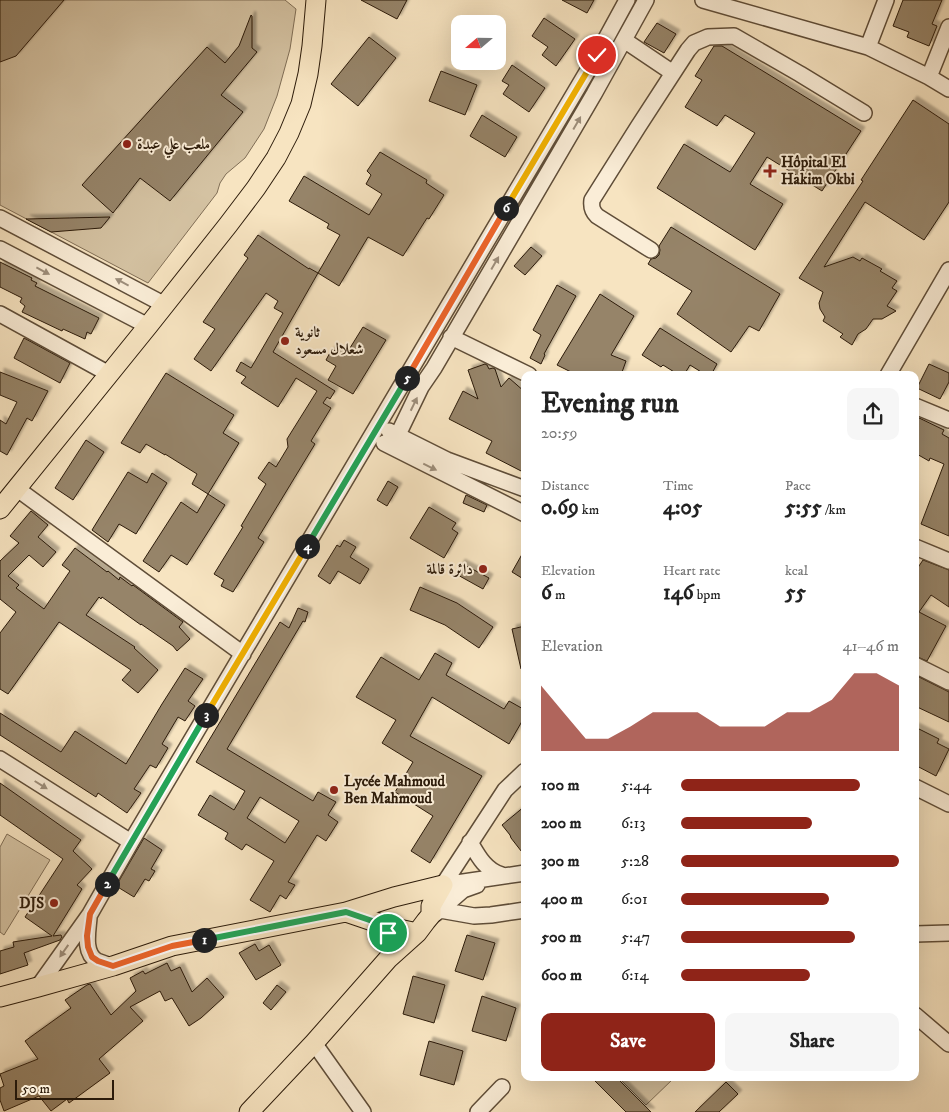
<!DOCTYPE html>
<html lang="en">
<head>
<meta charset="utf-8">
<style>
	:root { --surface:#fff; --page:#f6f6f6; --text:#222; --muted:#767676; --accent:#8f2418 }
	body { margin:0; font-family:"IM FELL DW Pica",Amiri,serif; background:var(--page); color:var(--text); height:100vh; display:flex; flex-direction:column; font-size:19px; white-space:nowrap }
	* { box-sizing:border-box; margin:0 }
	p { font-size:16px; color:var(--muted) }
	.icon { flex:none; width:28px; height:28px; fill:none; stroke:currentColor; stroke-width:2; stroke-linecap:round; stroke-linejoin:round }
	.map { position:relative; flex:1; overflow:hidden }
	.drawer { position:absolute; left:521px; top:371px; width:398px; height:710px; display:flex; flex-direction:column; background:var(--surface); border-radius:10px; box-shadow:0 5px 20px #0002 }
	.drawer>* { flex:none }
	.needle { width:32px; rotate:250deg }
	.tools { position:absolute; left:451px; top:15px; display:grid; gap:10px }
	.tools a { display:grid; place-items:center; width:55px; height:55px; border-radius:10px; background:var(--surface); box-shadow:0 5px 20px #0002; font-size:25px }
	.scale { position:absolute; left:15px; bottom:12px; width:99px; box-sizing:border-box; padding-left:5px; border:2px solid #2c1b0a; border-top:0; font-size:14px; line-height:18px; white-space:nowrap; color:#2c1b0a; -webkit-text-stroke:4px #faedd7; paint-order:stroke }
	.pin { position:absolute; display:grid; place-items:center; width:42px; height:42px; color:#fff; margin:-21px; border:2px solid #fff; border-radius:50%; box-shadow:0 1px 5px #0007 }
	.km { position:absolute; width:25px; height:25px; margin:-12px; border-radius:50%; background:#222; color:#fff; font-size:14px; line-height:25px; text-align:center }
	.round { display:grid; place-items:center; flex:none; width:52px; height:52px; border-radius:10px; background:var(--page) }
	.headline { display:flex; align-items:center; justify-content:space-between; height:85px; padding:0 20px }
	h1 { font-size:28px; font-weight:700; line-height:38px }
	.stats { display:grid; grid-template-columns:repeat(3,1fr); gap:8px; height:85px; padding:5px 20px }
	.stats div { display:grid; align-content:center }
	.stats b { font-size:21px; font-weight:700 }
	.stats small { font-size:14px; font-weight:400 }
	.stats p { font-size:14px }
	.chart { height:140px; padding:10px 20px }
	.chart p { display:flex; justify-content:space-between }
	.chart svg { width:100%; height:90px; margin-top:5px; fill:var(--accent); opacity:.7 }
	.cta { display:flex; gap:10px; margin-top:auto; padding:10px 20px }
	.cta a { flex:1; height:58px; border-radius:10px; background:var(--accent); color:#fff; font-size:20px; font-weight:700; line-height:58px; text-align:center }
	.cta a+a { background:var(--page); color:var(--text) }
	ul { padding:0 20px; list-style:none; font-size:16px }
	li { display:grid; grid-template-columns:80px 60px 1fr; align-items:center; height:38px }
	li i { height:12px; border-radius:6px; background:var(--accent) }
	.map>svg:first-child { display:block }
	.green { fill:#d4c2a2; stroke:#806e56 }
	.building { fill:#968469; stroke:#2c1b0a; fill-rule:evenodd; filter:url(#shadow) }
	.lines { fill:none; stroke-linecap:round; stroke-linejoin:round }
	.minor-casing { stroke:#5f4d38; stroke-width:18 }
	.major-casing { stroke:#2c1b0a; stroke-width:21 }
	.minor { stroke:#faedd7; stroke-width:15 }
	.major { stroke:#f7e4c1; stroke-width:19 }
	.oneway { fill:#9d8e7b }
	.split-1-casing { stroke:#fff; stroke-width:10 }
	.split-2-casing { stroke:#fff; stroke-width:10 }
	.split-3-casing { stroke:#fff; stroke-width:10 }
	.split-4-casing { stroke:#fff; stroke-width:10 }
	.split-5-casing { stroke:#fff; stroke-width:10 }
	.split-6-casing { stroke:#fff; stroke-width:10 }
	.split-7-casing { stroke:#fff; stroke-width:10 }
	.split-1 { stroke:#22a559; stroke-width:6 }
	.split-2 { stroke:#f0652b; stroke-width:6 }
	.split-3 { stroke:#22a559; stroke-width:6 }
	.split-4 { stroke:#f5b400; stroke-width:6 }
	.split-5 { stroke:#22a559; stroke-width:6 }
	.split-6 { stroke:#f0652b; stroke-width:6 }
	.split-7 { stroke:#f5b400; stroke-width:6 }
	.poi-dot { fill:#8f2418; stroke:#faedd7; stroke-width:2 }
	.labels { text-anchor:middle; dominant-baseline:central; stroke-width:4; stroke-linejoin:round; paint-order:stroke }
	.poi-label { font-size:15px; font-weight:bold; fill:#2c1b0a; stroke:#faedd7; text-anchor:start }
</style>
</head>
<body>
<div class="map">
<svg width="949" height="1112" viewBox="0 0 949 1112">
	<defs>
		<filter id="shadow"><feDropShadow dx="4" dy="-4" stdDeviation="1" flood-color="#0004"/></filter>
	</defs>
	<rect width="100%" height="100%" fill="#f7e4c1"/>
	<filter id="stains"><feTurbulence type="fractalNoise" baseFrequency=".004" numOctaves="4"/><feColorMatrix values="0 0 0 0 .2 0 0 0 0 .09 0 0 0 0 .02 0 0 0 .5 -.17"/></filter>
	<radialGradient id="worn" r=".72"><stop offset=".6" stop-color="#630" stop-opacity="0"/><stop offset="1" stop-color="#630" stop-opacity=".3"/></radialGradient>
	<path class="green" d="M0,0H285L296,9L290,49L277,96L264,129L245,158L226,174L220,183L217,193L148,283L0,205Z
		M7,834L50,860L4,935L0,932V847Z
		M619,1078H674L646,1105Z"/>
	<path class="building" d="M0,0H64L16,56L0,62Z
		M361,0H407L397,19Z
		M562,0H594L587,13Z
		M903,0H942L932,24L937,26L929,46L907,37L909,32L893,26Z
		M251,15L252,16V48L257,52L221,95L243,112L170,201L140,178L113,213L82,185L207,47L225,63L239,46Z
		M544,18L575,39L556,66L542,55L548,47L532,36Z
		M657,23L676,34L664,53L644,42Z
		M369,37L396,58L358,106L331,84Z
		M714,46H722L861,131L822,191L767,157L750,184L783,204L755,250L657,188L684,144L730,172L755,133L725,115L717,126L685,107L702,80L695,76Z
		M512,65L545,88L529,112L503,94L509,85L502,81Z
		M441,71L477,85L465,115L429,101Z
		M913,100L949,124V202L924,240L865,202L824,267L853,257L860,261L862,258L882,269L880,271L897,281L892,288L897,291L887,306L896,311L882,319H873L866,329L858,334L852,345L840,337L843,334L823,321L825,317L820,309L819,303L823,292L799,278L863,181L861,180Z
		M482,115L517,137L505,157L470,136Z
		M380,152L427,180L426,183L444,195L429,219L427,218L403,256L368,237L339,286L318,273L340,235L327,228L329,224L289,201L304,176L369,215L382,194L366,184L371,175L367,171Z
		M110,217L101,228L51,232L26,219Z
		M671,227L780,294L759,331L749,326L731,352L677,314L692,291L648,264L651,259L656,258L659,255L660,250L659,246Z
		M258,235L309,269V268L318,273L273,352L335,391L330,399L327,397L323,403L331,408L311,441L315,444L258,538L264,542L233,592L221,586L224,580L214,574L243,527L241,526L266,484L258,478L269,462L276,467L288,447L287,439L317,391L296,378L278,407L241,383L246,377L236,371L241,362L251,368L283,313L274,308L278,301L266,293L211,371L194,359L215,329L203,322L248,258L244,255Z
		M531,247L542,256L525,275L514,266Z
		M0,262L32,278L31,280L37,283L35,286L99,318L91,334L87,332L85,339L63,329L62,331L22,312L25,306L20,302L22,298L0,287Z
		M557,285L576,296L544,354L545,355L541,364L530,358L541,335L533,330Z
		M600,294L634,316L611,355L626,361L621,375H577L557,365Z
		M363,327L386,340L353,394L328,380L336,366L326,360L332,349L345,356Z
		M660,328L717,364L711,375H706L690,365L684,375H679L663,365L661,367L642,355Z
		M24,338L70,363L60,383L14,358Z
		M485,364L487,365L489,369L493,368L495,369L501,387L509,378L525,392V473L486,453L492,441L449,419L463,391L478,399L468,370Z
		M929,364L949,373V382L940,399L917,388Z
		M0,372L48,391L32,421L27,418L7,455L0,451V420L6,424L17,402L0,395Z
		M166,373L234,415L223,433L239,443L208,494L192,484L197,474L165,454V455L146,444L140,453L121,443Z
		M915,416L944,430L942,434L949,438V536L921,524L944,464L930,458L929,461L915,453Z
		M86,440L104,452L73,500L55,488Z
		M128,472L147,483L152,473L167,483L136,534L119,524L108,542L92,530Z
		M388,481L398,487L387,506L377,500Z
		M208,494L225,505L187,565L171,555L159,572L143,561L181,502L197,513Z
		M466,495L487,505L484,512L463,503Z
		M429,507L456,523L452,529L458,533L444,558L410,538Z
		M31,511L48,525L38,537L56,552L43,567L29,555L8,576L19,585L16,588L44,609L70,571L62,565L75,548L107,572L108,571L119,580L120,577L132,586L133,585L183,622L179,627L190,639L177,651L173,646L141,624V625L102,597L101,599L99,597L86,615L135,647L134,648L158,670L138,693L122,680L131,670L59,622L8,694L0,689V633L16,612L0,599V561L19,543L10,536Z
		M344,540L356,547L350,557L369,569L360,584L338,571L330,584L318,576L337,545L340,547Z
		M525,549V580L512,572Z
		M923,560L949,570V607L931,595L919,612L946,626L927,661L915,656V572Z
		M461,563L489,578L483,589L456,574Z
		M420,587L457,603L493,627L479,648L445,625L410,610Z
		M298,608L308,612L305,622L303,621L227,749L313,801L318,792L336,802L328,815L338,822L326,841L317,835L288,882L295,885L286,899L280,895L270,912L250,900L274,861L246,844L242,850L225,839L228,833L198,815L210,795L234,810L245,791L196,762L280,622L289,628ZM260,797L299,821L285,843L247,818Z
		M525,626V669H521L512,629Z
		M435,653L452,663L446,675L504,709L509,701L525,710V716L509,744L432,697L410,736L482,776L430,863L411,851L433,816L395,792L413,762L382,743L396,720L356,697L381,657L419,680Z
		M185,668L203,679L188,701L195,706L185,721L178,717L162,744L168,748L156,768L150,765L134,789L141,793L127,813L98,793L96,797L0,735V713L61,752L75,731L126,764L162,704Z
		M915,675L949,692V722L915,706Z
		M915,727L939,739L937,743L949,749L936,776L915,765Z
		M0,783L81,840L73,851L92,869L77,885L82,889L53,936L61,935L62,937L60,940L24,953L28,965L0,974V951L14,947L13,942L52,936L25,917L63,859L0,815Z
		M525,806V856L511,838L510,835L502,825Z
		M144,838L162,850L151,869L155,871L149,881L145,879L134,897L116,886Z
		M467,935L495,943L483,980L455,971Z
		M255,944L259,951L269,945L281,965L256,980L239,953Z
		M167,963L171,971L180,967L192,992L207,978L224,997L201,1018L189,1026L172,998L165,1001L160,991L130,1007L143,1021L99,1059L110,1073L69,1103L67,1099L51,1111L39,1096L4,1111L0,1100V1088L4,1086L0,1074L38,1059L25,1041L71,1008L65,1000L87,985L90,984L111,1015L136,991L130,978L143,971L145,974Z
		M413,976L445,985L434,1023L403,1014Z
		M277,985L286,992L271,1010L263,1003Z
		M482,996L516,1008L506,1041L472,1031Z
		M429,1041L463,1051L454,1085L420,1075Z
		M592,1078H617L651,1112H626Z
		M726,1082L738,1094L719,1112H695Z"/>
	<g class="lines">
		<g class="minor-casing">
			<path id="minor" d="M703,0L868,47L929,77L949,89
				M624,40L673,73
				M868,47L886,0
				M929,77L949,27
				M0,218L165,305
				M0,249L148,326
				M651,250L597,216C592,211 591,207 592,200L638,127L688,50L694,43L708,37L734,36L800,74L864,113
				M0,314L109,374
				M451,337L529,375
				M888,375L949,270
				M915,406L949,420
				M389,431L447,460L525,489
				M384,443L525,514
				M392,447L421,387L434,368L594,94L646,0
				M16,488L243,654
				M915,547L949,561
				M915,665L949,682
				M0,759L131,842
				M915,787L949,804
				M470,842C478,856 486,871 502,875
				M443,885L505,790L525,771
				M443,885L525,873
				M440,910L474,916L491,915L525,910
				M435,914L440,910L463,890L477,885
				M89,918C88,931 83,953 97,961C102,963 108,965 113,966
				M915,934L949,933
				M38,987L90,914L131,842L597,55L627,0
				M915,1015L949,1044
				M314,1043L363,1112
				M478,1112L502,1087"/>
		</g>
		<g class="major-casing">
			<path id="major" d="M0,509L148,326L228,225L256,188L276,158L289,133L301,104L308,74L312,46L316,0
				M346,912L390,927L417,933
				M0,997L38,987L113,966L172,946L346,912L394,897L443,885
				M249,1112L314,1043L388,959L417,933L426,921L431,915V906L443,885"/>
		</g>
		<use href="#minor" class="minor"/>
		<use href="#major" class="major"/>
	</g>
	<defs><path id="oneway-solid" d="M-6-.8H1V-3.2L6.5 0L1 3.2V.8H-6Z" transform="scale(1.25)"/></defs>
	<g class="oneway">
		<use href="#oneway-solid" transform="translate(577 123) rotate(-60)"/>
		<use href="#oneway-solid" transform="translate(495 263) rotate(-60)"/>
		<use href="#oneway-solid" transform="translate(43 271) rotate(28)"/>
		<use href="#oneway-solid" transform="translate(122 282) rotate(-152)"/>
		<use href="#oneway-solid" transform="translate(414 404) rotate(-64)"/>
		<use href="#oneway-solid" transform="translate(430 467) rotate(26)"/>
		<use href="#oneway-solid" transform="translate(41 785) rotate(32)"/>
		<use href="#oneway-solid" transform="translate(64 951) rotate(125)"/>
	</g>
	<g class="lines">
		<g class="split-1-casing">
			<path id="split-1" d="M204,940L346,912L390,927L388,933"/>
		</g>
		<g class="split-2-casing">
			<path id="split-2" d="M107,884L90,914L87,936L88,947L92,957L98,961L113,966L172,946L204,940"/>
		</g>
		<g class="split-3-casing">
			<path id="split-3" d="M107,884L206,715"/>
		</g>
		<g class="split-4-casing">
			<path id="split-4" d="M206,715L307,546"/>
		</g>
		<g class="split-5-casing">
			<path id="split-5" d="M307,546L407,378"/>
		</g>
		<g class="split-6-casing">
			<path id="split-6" d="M407,378L506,208"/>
		</g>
		<g class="split-7-casing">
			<path id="split-7" d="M506,208L597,55"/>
		</g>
		<use href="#split-1" class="split-1"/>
		<use href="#split-2" class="split-2"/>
		<use href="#split-3" class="split-3"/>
		<use href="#split-4" class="split-4"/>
		<use href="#split-5" class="split-5"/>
		<use href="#split-6" class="split-6"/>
		<use href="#split-7" class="split-7"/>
	</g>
	<g class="poi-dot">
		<circle cx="127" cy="144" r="5"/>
		<path d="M767.5 163.5h5v5h5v5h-5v5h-5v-5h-5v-5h5z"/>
		<circle cx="285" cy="341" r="5"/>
		<circle cx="483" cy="569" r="5"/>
		<circle cx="334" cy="790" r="5"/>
		<circle cx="54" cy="903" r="5"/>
	</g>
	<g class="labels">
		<g class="poi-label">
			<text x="137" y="144">ملعب علي عبدة</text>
			<text x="781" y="162">Hôpital El<tspan x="781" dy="17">Hakim Okbi</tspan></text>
			<text x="295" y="332">ثانوية<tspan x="295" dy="17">شعلال مسعود</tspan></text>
			<text x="473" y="569" text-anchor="end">دائرة قالمة</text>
			<text x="344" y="781">Lycée Mahmoud<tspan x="344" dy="17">Ben Mahmoud</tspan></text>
			<text x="44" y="903" text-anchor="end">DJS</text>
		</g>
	</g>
	<rect width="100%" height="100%" filter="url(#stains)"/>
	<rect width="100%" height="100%" fill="url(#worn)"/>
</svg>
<div class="tools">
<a><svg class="needle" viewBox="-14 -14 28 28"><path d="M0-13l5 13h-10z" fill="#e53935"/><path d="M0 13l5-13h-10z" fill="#767676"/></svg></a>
</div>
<div class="scale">50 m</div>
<div class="pin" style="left:388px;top:933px;background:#1e9e55"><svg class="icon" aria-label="arrive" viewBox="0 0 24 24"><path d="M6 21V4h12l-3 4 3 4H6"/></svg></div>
<div class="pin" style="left:597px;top:55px;background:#d93025"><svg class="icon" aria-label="check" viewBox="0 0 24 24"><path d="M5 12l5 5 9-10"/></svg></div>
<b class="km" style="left:204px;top:940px">1</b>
<b class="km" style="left:107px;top:884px">2</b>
<b class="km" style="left:206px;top:715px">3</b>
<b class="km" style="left:307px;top:546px">4</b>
<b class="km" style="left:407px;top:378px">5</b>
<b class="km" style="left:506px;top:208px">6</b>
<section class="drawer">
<div class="headline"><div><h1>Evening run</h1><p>20:59</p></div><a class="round"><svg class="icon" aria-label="share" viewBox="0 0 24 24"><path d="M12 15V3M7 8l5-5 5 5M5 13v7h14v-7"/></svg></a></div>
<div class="stats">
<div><p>Distance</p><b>0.69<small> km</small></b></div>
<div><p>Time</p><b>4:05</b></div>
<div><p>Pace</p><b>5:55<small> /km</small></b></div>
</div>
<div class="stats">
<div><p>Elevation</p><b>6<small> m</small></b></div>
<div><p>Heart rate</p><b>146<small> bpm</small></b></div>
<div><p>kcal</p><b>55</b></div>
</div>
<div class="chart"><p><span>Elevation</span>41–46 m</p>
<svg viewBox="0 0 160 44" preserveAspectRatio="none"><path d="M0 44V12L10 25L20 38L30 38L40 32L50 25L60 25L70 25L80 32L90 32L100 32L110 25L120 25L130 19L140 6L150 6L160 12V44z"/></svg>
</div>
<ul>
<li><b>100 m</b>5:44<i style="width:82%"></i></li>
<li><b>200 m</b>6:13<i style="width:60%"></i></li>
<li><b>300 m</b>5:28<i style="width:100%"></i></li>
<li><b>400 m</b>6:01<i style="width:68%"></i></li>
<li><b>500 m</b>5:47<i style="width:80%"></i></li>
<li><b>600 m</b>6:14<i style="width:59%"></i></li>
</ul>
<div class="cta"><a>Save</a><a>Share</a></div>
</section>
</div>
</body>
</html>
